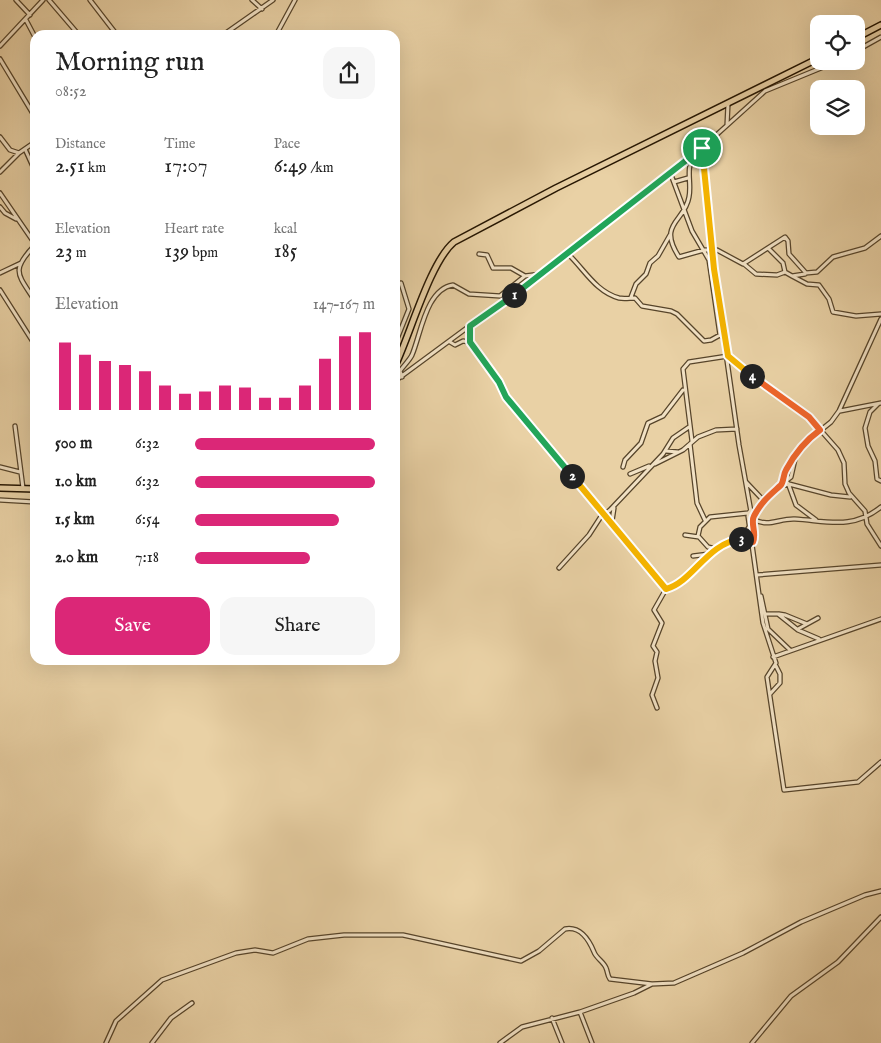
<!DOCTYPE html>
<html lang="en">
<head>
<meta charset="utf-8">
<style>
	:root { --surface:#fff; --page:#f6f6f6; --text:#222; --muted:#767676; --accent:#db2777 }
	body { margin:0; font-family:"IM FELL English",serif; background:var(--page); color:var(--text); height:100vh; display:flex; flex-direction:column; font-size:19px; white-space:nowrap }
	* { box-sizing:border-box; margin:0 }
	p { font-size:16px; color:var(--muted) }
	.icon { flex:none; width:28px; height:28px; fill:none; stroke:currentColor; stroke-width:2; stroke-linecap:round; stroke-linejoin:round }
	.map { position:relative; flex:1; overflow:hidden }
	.sheet { position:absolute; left:30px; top:30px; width:370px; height:635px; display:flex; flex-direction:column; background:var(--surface); border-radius:15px; box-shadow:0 5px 20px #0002 }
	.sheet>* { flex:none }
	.tools { position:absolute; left:810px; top:15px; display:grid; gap:10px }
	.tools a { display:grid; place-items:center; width:55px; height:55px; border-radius:10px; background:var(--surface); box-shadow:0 5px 20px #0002; font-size:25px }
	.pin { position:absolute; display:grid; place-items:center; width:42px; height:42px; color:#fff; margin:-21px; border:2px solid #fff; border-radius:50%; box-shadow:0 1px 5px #0007 }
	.km { position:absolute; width:25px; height:25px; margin:-12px; border-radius:50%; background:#222; color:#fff; font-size:14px; line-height:25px; text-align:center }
	.round { display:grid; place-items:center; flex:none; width:52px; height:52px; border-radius:15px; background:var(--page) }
	.summary { display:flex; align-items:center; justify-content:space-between; height:85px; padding:0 25px }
	h1 { font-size:28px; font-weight:600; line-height:38px }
	.metrics { display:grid; grid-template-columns:repeat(3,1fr); gap:8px; height:85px; padding:5px 25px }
	.metrics div { display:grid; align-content:center }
	.metrics b { font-size:21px; font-weight:600 }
	.metrics small { font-size:14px; font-weight:400 }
	.metrics p { font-size:14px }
	.chart { height:140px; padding:10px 25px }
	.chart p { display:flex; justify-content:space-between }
	.chart svg { width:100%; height:90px; margin-top:5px; stroke:var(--accent); stroke-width:6 }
	.primary-button { display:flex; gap:10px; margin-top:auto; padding:10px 25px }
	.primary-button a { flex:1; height:58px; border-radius:15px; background:var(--accent); color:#fff; font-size:20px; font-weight:600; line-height:58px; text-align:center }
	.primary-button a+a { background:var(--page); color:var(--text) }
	ul { padding:0 25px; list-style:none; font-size:16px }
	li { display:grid; grid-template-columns:80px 60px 1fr; align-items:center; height:38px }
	li i { height:12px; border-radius:6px; background:var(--accent) }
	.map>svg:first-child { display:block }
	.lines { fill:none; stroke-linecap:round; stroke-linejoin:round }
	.street-casing { stroke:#56442a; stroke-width:5.5 }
	.primary-casing { stroke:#251501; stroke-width:8 }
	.street { stroke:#f1e1c4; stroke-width:3 }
	.primary { stroke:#e9d1a5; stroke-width:5 }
	.split-1-casing { stroke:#fff; stroke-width:10 }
	.split-2-casing { stroke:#fff; stroke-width:10 }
	.split-3-casing { stroke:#fff; stroke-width:10 }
	.split-4-casing { stroke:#fff; stroke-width:10 }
	.split-5-casing { stroke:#fff; stroke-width:10 }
	.split-1 { stroke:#22a559; stroke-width:6 }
	.split-2 { stroke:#22a559; stroke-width:6 }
	.split-3 { stroke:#f5b400; stroke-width:6 }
	.split-4 { stroke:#f0652b; stroke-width:6 }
	.split-5 { stroke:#f5b400; stroke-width:6 }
</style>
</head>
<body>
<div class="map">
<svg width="881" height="1043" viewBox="0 0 881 1043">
	<rect width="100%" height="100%" fill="#e9d1a5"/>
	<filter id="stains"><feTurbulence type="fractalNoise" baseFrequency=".004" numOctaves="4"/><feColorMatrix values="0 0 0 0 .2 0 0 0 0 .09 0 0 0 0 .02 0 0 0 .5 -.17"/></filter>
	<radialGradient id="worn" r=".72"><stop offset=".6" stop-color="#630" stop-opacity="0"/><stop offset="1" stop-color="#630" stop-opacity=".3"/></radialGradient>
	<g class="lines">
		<g class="street-casing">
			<path id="street" d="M16,0L30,15
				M49,0L79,35
				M90,0L117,35
				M252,0L262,9
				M26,20L35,37
				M223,35L273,0
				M276,35L295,0
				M0,46L43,0
				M856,51L881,37
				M0,59L35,117
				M727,125L728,104
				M0,137L10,150L19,153
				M702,147L714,269L739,445L755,534L753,542L741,539
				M25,149L35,171
				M694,155C685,170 692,182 689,197C685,222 657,223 679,257L704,250H717L743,264L785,237L788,241L789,254L806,273L817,272L833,257L865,248L881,236
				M0,172L19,153L35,142
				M670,172L692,231L709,260L720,335
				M674,182L688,178
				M0,193L35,244
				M0,207L5,213L16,219
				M35,245C10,271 18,274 35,301
				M769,249L783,263L785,272
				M479,254L487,255L493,268H511L525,276
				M568,254C584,269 596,292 619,298C624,299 630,298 635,298L642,306L671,311L677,314L704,341L711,340L720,335L725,339
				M744,264L756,274L777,275L785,272L792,276L805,274
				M0,273L21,263
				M792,276L807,284L819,285L829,299L833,312L856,316L881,314
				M0,290L35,345
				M631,297L636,284L646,274L650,263L658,256L670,235
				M470,327V342L499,382L506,397L666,589
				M450,342L455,345L463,341L469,342
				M395,344L409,309L401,283
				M402,377L400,371C404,365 409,361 412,355C421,334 426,289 453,285L469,294L500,296L525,276L541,274
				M395,381L586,240L713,138L765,91L838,61
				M878,404L870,412L865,428L868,446L875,461L877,479L881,481
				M840,411L881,403
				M15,426L23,488
				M692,441L683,369L689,362L728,356L809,417L838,450L844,463L845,484L849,493L865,511L867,524L881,546
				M690,444L697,503L705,520
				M666,451L678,452
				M655,464L683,450L698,437L716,430L737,429
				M0,467L20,472
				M623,467L625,460L641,443L648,423L663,416L683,390
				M630,474L649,466
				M746,482L763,500
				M782,483L786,470L794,460
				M788,483L796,505L816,520
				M781,486L789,484L831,495L850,497
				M0,500L35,502
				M750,511L748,516L763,623L776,663L767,677L784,790L858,782L881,762
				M753,517L765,497L791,477L796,455L806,442L831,422L839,411L881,319
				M753,519C769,528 779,518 795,519C828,521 852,530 881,507
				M612,521L614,508
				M685,535L699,537L708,547L716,549
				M698,536L700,527L710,517L748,513
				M693,556L709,554
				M559,568L589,535L600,518L610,510L663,454L673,438L689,427
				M757,575L881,565
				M761,596L768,629L790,650
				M765,614H778L798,630L819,639
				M779,614L785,615L807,624
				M798,629L818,618
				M773,657L881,619
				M770,694L780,683V674L776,666
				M657,708L652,695L658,678L655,661L657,652L653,646L662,623L654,610L666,589C687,584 700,558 718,547C734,538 739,544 749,527
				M580,1012L592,1043
				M552,1018L562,1043
				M106,1043L116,1021L162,980L236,953L255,950L273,953L308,939L344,935H403L521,961L539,951L565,929C581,926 589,940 594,952C596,958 604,962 606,968C608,972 607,975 610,979L652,984
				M152,1043L171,1018L192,1003
				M500,1043L522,1027L580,1012L634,993L652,984L674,983L743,953L801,922L865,895L881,891
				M752,1043L791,996L838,962L881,917"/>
		</g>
		<g class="primary-casing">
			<path id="primary" d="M856,38L881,25
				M395,366C410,335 430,262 454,242L556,188L819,58
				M0,488L35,489"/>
		</g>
		<use href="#street" class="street"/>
		<use href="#primary" class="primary"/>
	</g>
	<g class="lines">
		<g class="split-1-casing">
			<path id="split-1" d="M514,295L702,148"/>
		</g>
		<g class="split-2-casing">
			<path id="split-2" d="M514,295L470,326V342L499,382L506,397L572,476"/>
		</g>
		<g class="split-3-casing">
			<path id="split-3" d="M572,476L666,589C693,582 707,543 741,539"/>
		</g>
		<g class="split-4-casing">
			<path id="split-4" d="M741,539L753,542C757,533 750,523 754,516C762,501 769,496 781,485C784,481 783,475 786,470C794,455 806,440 820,430L809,417L752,376"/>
		</g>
		<g class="split-5-casing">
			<path id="split-5" d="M702,148L714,269L728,356L752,376"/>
		</g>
		<use href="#split-1" class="split-1"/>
		<use href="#split-2" class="split-2"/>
		<use href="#split-3" class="split-3"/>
		<use href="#split-4" class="split-4"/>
		<use href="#split-5" class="split-5"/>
	</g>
	<rect width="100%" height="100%" filter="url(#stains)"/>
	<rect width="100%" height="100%" fill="url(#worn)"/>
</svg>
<div class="tools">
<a><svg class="icon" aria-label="locate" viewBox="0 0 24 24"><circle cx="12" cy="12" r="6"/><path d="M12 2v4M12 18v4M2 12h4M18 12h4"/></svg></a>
<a><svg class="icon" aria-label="layers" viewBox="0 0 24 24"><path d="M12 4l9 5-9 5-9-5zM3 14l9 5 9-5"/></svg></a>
</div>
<div class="pin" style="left:702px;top:148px;background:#1e9e55"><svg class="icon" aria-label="arrive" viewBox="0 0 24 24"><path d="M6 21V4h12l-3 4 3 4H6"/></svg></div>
<b class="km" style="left:514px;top:295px">1</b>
<b class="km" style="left:572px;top:476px">2</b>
<b class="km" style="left:741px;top:539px">3</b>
<b class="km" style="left:752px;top:376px">4</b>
<section class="sheet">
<div class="summary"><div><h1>Morning run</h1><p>08:52</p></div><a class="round"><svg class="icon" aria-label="share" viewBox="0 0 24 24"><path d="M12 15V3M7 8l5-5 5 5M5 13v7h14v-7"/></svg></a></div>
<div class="metrics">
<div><p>Distance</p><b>2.51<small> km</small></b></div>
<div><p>Time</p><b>17:07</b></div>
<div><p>Pace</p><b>6:49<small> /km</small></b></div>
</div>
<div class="metrics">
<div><p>Elevation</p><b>23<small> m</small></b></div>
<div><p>Heart rate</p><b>139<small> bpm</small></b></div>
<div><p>kcal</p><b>185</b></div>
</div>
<div class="chart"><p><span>Elevation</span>147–167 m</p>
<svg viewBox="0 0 160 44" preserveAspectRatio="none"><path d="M5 44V11M15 44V17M25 44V20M35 44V22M45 44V25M55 44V32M65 44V36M75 44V35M85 44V32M95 44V33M105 44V38M115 44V38M125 44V32M135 44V19M145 44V8M155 44V6"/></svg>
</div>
<ul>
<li><b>500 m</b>6:32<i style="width:100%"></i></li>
<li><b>1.0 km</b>6:32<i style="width:100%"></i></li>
<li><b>1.5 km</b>6:54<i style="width:80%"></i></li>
<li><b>2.0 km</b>7:18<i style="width:64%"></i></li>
</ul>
<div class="primary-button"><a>Save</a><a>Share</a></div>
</section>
</div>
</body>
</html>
